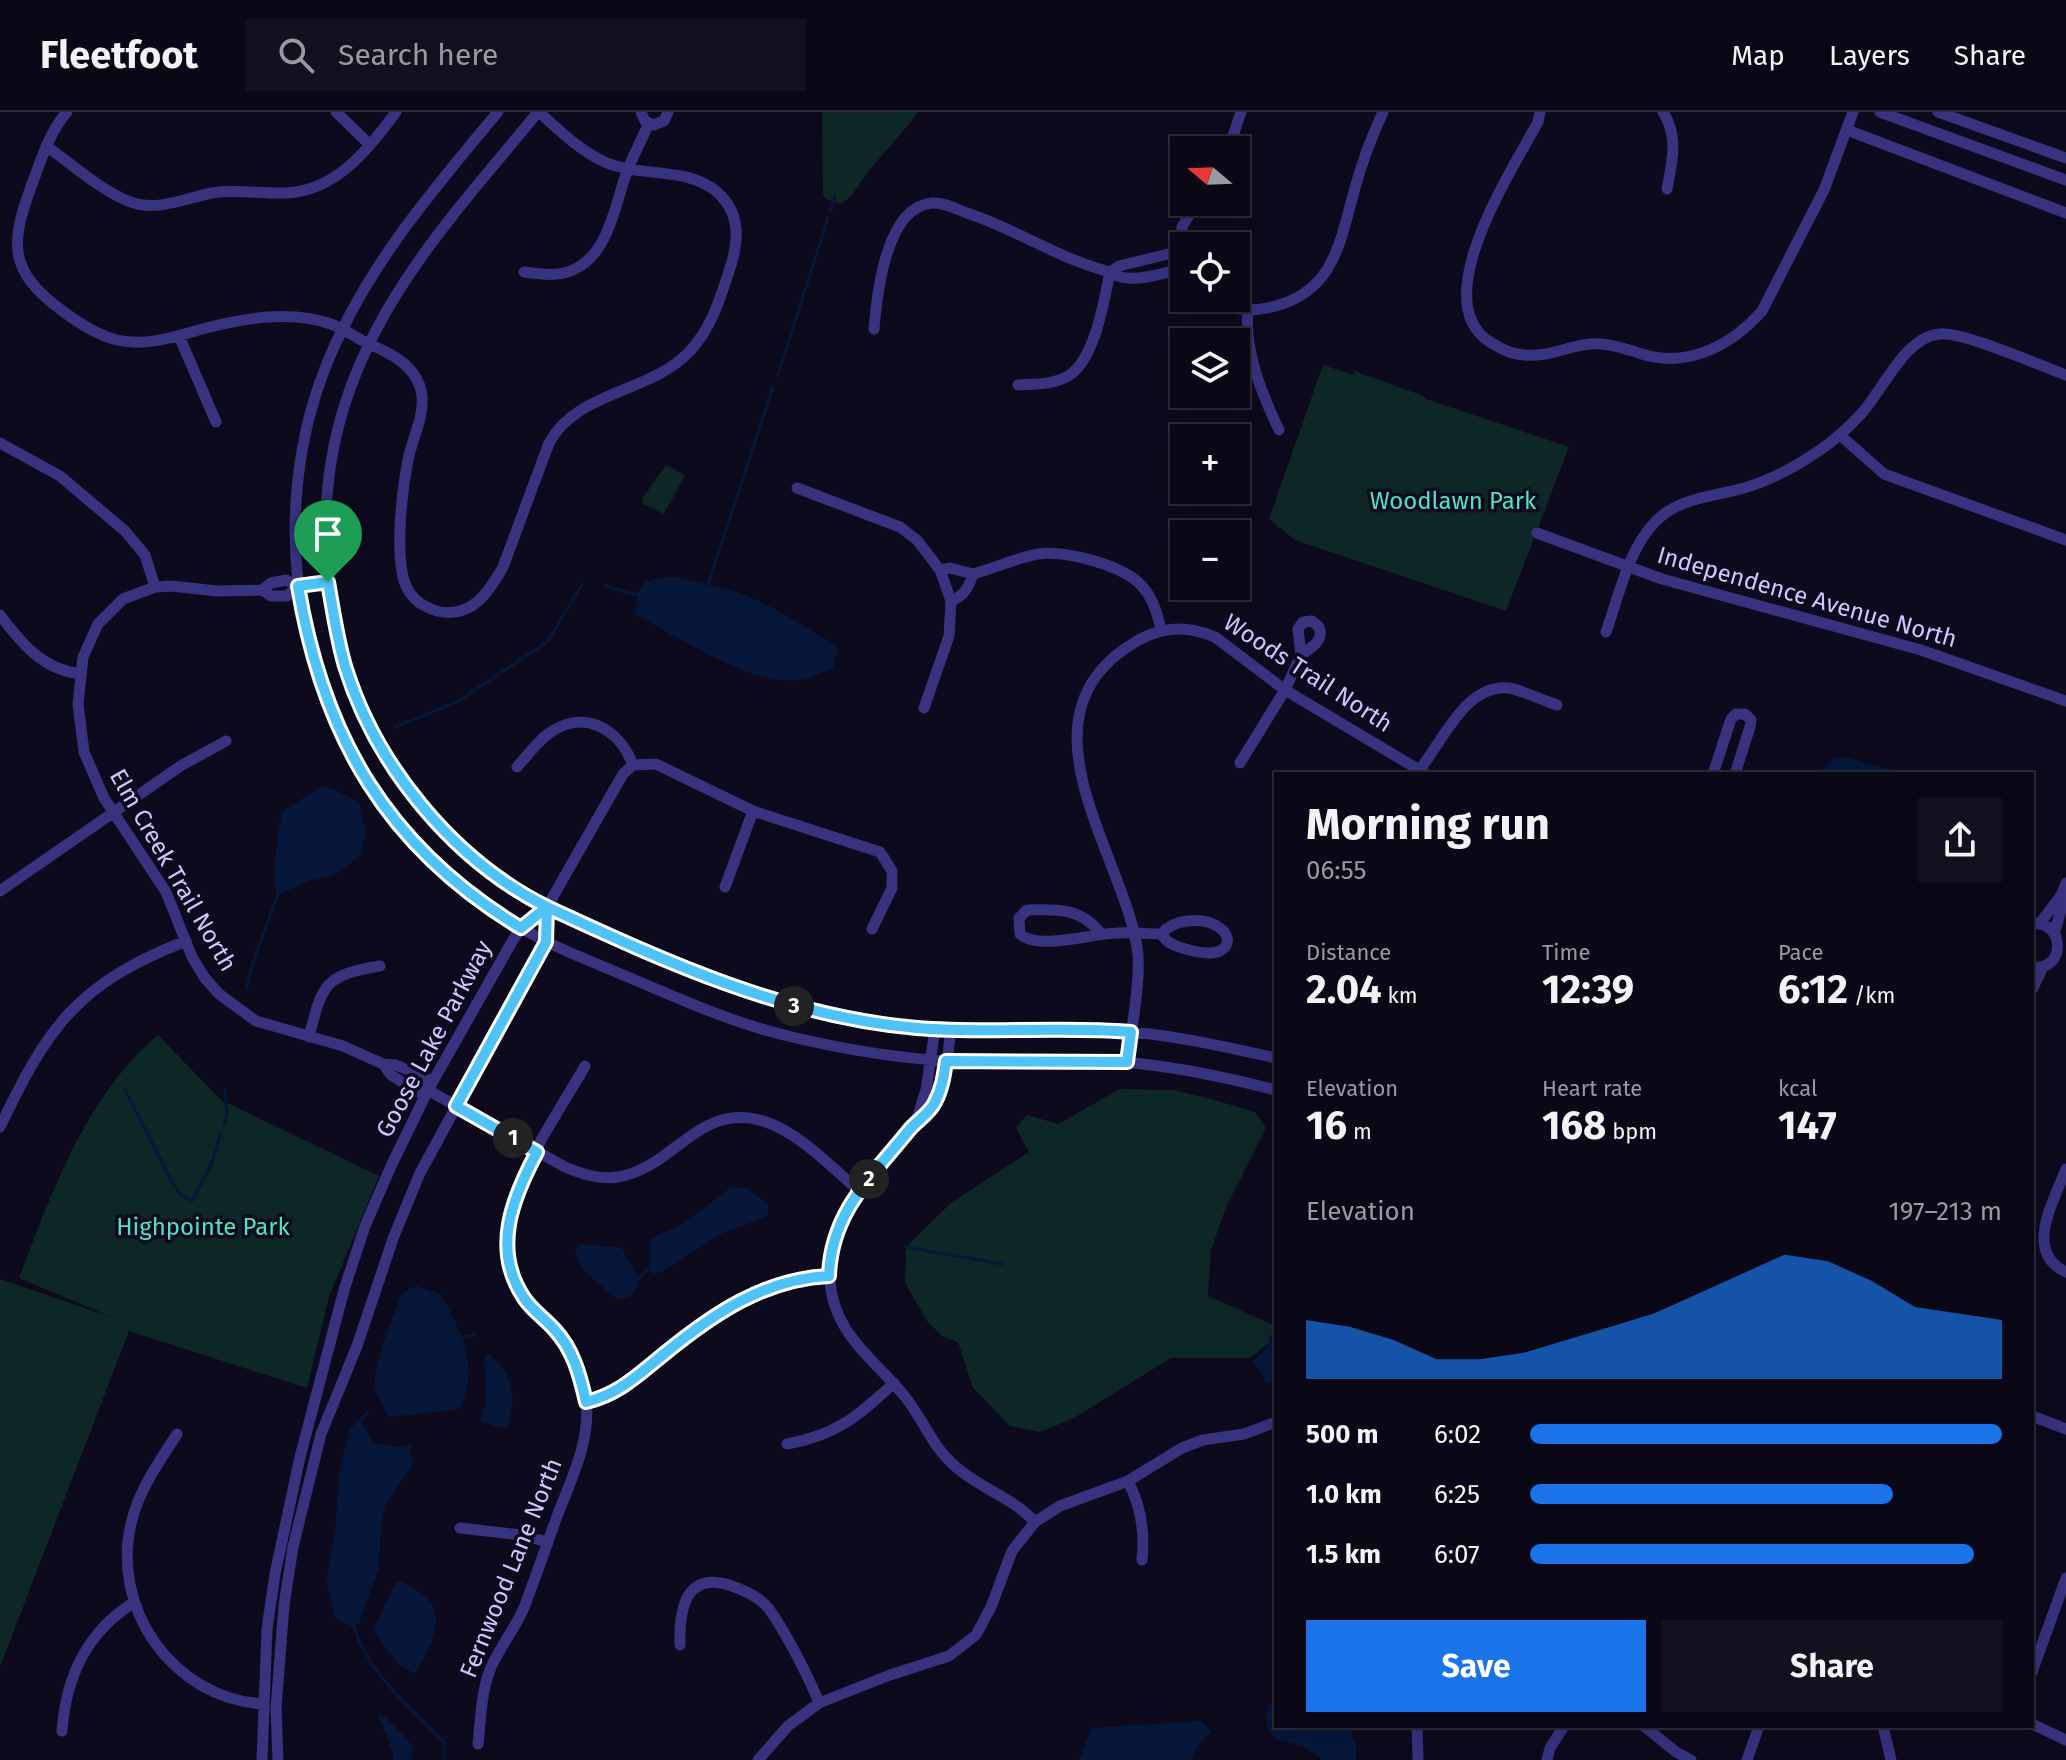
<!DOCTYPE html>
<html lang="en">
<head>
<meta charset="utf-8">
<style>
	:root { --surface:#0a0816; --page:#13111f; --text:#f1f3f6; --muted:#999aa1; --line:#2a2935; --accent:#1a73e8 }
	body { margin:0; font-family:"Fira Sans",sans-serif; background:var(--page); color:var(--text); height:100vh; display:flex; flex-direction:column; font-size:30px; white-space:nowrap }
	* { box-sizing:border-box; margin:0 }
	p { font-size:26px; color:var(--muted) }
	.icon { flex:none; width:44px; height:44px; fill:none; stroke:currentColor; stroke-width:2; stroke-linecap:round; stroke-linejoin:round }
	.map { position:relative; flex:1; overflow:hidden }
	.details { position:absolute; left:1274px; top:660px; width:760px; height:956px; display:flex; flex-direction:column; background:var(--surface); border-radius:0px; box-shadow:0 8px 32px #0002,0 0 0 2px var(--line) }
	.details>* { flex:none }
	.needle { width:52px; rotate:289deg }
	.fabs { position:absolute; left:1170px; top:24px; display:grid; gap:16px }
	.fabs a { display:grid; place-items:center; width:80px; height:80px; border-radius:0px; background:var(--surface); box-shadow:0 8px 32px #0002,0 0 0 2px var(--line); font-size:40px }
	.pin { position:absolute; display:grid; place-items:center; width:68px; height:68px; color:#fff; margin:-82px -34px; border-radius:50% 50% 50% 0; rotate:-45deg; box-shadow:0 0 8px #0007 }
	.pin .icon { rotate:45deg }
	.km { position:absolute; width:40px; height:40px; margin:-20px; border-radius:50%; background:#222; color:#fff; font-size:22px; line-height:40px; text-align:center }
	.round { display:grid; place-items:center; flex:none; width:84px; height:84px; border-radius:0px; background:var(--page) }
	.headline { display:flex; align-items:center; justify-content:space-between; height:136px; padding:0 32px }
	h1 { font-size:44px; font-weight:700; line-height:60px }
	.figures { display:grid; grid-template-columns:repeat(3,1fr); gap:12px; height:136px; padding:8px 32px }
	.figures div { display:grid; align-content:center }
	.figures b { font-size:40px; font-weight:700 }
	.figures small { font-size:22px; font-weight:400 }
	.figures p { font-size:22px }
	.chart { height:224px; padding:16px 32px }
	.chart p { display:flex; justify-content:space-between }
	.chart svg { width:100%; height:144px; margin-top:8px; fill:var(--accent); opacity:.7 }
	.cta { display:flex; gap:16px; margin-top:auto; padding:16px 32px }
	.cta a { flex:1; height:92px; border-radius:0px; background:var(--accent); color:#fff; font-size:32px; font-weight:700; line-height:92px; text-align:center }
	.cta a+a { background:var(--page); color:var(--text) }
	ul { padding:0 32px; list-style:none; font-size:26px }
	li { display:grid; grid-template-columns:128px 96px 1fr; align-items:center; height:60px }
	li i { height:20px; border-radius:10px; background:var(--accent) }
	header { display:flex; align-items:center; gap:48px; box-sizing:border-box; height:112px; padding:0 40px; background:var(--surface); border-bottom:2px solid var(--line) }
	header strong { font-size:38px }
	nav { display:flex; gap:44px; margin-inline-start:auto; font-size:28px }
	.search { width:560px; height:72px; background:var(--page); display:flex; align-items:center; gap:20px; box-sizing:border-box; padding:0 28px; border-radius:0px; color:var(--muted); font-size:30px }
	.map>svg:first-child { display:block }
	.green { fill:#0d2727 }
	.water { fill:#06173a }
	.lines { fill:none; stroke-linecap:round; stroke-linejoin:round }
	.stream { stroke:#06173a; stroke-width:3 }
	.minor { stroke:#38327f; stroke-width:11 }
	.route-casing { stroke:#fff; stroke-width:16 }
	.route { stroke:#4fc3f7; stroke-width:10 }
	.labels { text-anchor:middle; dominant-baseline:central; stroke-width:7; stroke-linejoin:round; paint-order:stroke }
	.park-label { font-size:24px; fill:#4de4c4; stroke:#0e0a1d }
	.street-label { font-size:24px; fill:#cfc6ff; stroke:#0e0a1d }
</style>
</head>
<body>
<header>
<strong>Fleetfoot</strong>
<div class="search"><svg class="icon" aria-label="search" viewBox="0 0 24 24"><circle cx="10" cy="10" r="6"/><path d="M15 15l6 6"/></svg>Search here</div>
<nav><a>Map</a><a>Layers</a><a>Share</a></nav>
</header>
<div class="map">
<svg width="2066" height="1648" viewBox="0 0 2066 1648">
	<rect width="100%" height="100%" fill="#0e0a1d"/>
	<path class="green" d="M822,0H918C903,21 885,39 869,59C859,71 855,84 840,92L826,87L823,82Z
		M1323,253L1354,263V259L1424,284L1426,287L1569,335L1506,499L1295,428L1269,407Z
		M666,353L685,363L664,402L643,392L642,387Z
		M158,923L221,988L379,1064L329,1185L307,1276L129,1219L0,1555V1167L114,1206L19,1166C52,1081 86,983 158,923Z
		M1120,977L1173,978L1211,987L1255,1000L1266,1016L1226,1095L1211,1138L1208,1184L1276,1214V1225L1250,1246H1171L1074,1306L1040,1320L1010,1314L973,1276L958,1230L942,1224L927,1209L905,1171L906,1135L951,1091L1029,1040L1016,1016L1027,1003L1058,1012Z"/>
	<path class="water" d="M676,465C695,471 714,473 732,479C771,491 804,514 838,536L833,556C822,560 810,567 798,568C752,574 676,524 635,502C637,468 644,467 676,465Z
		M1847,645L1905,662H1821C1826,648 1833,646 1847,645Z
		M323,673L359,690L366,720L360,744L334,763L308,769L276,784C273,755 276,728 282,700Z
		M731,1075L747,1076L768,1092V1104L720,1122L662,1160L653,1162L650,1158V1127L685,1111Z
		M580,1132L622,1136L636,1163L638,1173L629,1185L617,1187L584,1159L575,1140Z
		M416,1174L441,1182C462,1223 479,1249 461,1295L454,1298L388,1305C385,1296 377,1285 375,1276C371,1259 395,1198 403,1180Z
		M1276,1222V1270L1267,1271L1253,1250L1269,1233V1224Z
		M488,1241C512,1263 519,1283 507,1314L498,1315L480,1309L486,1291L484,1246Z
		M359,1306L374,1331L400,1335L410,1333L413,1352L385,1394L381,1413L379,1456L359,1511L353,1515L335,1506L326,1469L336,1410L339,1360L350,1318Z
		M402,1469C410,1475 421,1480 428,1487C448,1507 427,1543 415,1562L398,1552L373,1518L396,1470Z
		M1270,1591H1276V1614H1349L1356,1634V1648H1323L1303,1634L1275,1627C1266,1613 1263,1607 1270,1591Z
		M378,1602L386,1606L413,1634L411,1648H393V1641Z
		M1201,1609L1211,1619L1196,1636L1191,1648H1079L1092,1616Z"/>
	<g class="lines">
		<path class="stream" d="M831,97L835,85
			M778,263L828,106
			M606,474L640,484
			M707,476L773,275
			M395,615L455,591L548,529L582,472
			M246,877L253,850L278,782
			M125,978L173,1072L180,1082L192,1089L211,1053L221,1021
			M224,1013L227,1003L225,978
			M906,1135L1002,1152
			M636,1167L653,1155
			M460,1226L473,1223
			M360,1308L368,1300
			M353,1513C368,1562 409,1594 444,1630V1648"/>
		<path class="minor" d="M67,0C51,18 43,42 35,64C11,128 4,157 64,200C80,212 97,223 117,228C148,235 176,224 206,216C245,206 291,198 331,212C342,216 352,223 363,229C374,234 385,239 395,245C409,254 420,267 422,284C424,306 412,327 408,348C402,378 394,446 406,474C410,483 418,491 427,495C440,502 455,502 468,496C484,488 494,470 503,455L549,331C577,279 650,281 689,240C712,216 721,184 731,153C739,128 740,100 717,80C688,55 642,65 607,51C581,40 560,19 539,0
			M336,0L370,33
			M498,0C431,80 362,160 324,259C293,340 287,432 306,517C334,639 403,742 510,809C547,833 588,848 628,865C682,888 735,912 792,925C843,937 895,946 947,949C1005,952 1064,945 1122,950C1174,954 1225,965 1276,978
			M538,0C466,88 387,171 349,280C324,350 320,426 333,498C353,619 429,728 535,789C570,809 608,823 644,838C701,863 759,887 820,901C881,915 944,920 1006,919C1038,918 1069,916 1100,918C1160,920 1218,933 1276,946
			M641,0L645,9L653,13L664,9L668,0
			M1540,0L1538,10C1513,57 1425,189 1490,230C1498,235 1508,241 1517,242C1551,248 1571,230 1601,232C1618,233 1633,240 1649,244C1693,254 1734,231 1762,199L1824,78L1853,0
			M1663,0C1679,25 1672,50 1667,77
			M1880,0L2066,68
			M1938,0L2066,46
			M1847,18L2066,101
			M46,34C72,52 99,77 128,89C156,101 185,86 212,81C237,77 261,82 286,81C336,79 369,37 396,0
			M1228,38L1241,0
			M1182,145V115L1197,90
			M524,160C539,162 558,165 573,158C610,142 615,90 628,57C634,42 642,27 649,11
			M1110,160L1119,154L1181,139
			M1207,186C1227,199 1250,200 1272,195C1335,180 1340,129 1355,76C1362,50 1372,24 1383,0
			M1248,199C1244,239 1262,282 1279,318
			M874,217C877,181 886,95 932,91C944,90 956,97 967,101C1016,117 1059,147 1110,160C1128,174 1163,161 1184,156
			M179,224L216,310
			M1018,273C1034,272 1053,273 1068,264C1095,248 1104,189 1110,160
			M1840,323L1884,362L2066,428
			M0,331L60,364L125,419L145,443L155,475
			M797,376L900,415L917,428L940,458
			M1537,421L1662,467L1921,538L2066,589
			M950,456L973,462C969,475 964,484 951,489L940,458Z
			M973,462C995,456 1016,446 1038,442C1065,438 1123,453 1142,474C1153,486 1158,503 1161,518
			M328,470L298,474L286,468L271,471L262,478L217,479L171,474L155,475L123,487L98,512L83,545L78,592L84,640L104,686L166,780L192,845L204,865L219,882L256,909L343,934L383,952L396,953L425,965L428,978
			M262,478L271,484H287L298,474
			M0,503C22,532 42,557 80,562
			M1606,520C1619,484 1628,438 1655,410C1679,385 1713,385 1744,376C1771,368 1797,354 1820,338C1835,328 1849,315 1861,302C1883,278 1905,225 1939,222C1962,219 2041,254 2066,263
			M924,596L949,524L951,489
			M1240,651L1285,578L1301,543L1298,517L1303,510L1312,509L1319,515C1324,529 1312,535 1301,543
			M517,655C527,644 536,631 548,622C583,596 619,616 633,653
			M1420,657C1443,629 1466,571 1509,576C1524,579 1542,588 1557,593
			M1713,662L1731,607L1736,602H1745L1751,608L1750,615L1735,662
			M725,775L753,699
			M0,779L182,653L226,629
			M2040,811L2062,782L2066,771
			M2032,812C2066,808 2066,860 2032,855
			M2055,819L2063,791L2062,782
			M1101,822C1082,796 1057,797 1027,798L1019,806L1020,822C1038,839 1094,821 1117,821C1132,820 1147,822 1161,822C1168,814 1177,810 1188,809C1235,804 1244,851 1193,839C1181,836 1168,833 1161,822
			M2032,878L2043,855
			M951,918C947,941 948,975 933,995C929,1001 921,1006 915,1011C896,1032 878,1055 861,1077C827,1119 817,1177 850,1223C866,1246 889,1264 906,1286C924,1309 933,1336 956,1355C981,1377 1012,1385 1035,1410
			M309,925C322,873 324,863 380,854
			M1127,950C1131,922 1142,861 1137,835C1122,741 1015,608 1129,534C1157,515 1183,512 1215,525L1285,578L1426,662
			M383,952L391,963L417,980L428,978
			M428,978L565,1055C582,1062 600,1068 618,1065C675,1056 700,987 766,1010C799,1021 833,1056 859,1079
			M916,1010L926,978L935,917
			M0,1015C48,914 78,871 186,829
			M2066,1057C2054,1089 2023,1140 2066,1160
			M586,1290C618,1282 639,1262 664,1242C714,1202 764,1167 829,1164
			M2032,1304L2066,1317
			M177,1322C160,1349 140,1376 132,1408C109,1495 172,1586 263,1592
			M787,1332C837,1323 858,1304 894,1271
			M1128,1369C1141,1394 1145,1420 1142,1448
			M460,1416L521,1423L548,1430
			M680,1533C679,1496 686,1458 732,1474C745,1479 760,1485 769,1497C785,1519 809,1565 819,1591
			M2032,1560L2066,1466
			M2032,1612L2066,1628
			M1417,1614L1418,1648
			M1644,1614L1676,1640L1691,1648
			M1883,1614L1891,1648
			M62,1619C66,1565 86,1521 133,1491
			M478,1632C481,1606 481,1577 492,1553C502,1532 517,1514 525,1493C536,1464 546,1435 556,1407C570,1370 591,1329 586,1289C582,1263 573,1238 555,1218C546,1209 537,1202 529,1192C469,1120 548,1020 585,954
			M262,1648L267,1517L275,1462L300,1345L344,1178L365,1114L392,1052L428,978L513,828L521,816L547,795L623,662L633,653L656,652L753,699L880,740L892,759V776L872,817
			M278,1648L276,1596L284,1493L293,1435L321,1322L357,1234L394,1124L420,1061L546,830L547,795
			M758,1648L788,1614L819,1591L890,1563L949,1544L976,1523L991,1495L1012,1439L1035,1410L1060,1394L1128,1369L1182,1336L1203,1328L1244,1322L1276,1310
			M1547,1648L1550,1636L1564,1614
			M1747,1648L1759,1614"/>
	</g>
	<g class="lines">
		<g class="route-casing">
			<path id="route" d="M328,470C333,498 337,527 345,554C376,654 453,748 547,795L546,830L456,994L537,1040C513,1085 491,1137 524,1186C532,1198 544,1206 554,1217C573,1237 580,1263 586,1290C619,1282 638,1263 664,1242C713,1202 764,1167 829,1164C831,1100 872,1064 910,1017C918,1008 930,1001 935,990C942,977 944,963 946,949L1127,950L1131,920C1060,914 989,922 917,916C786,905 666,850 547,795L521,816C388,736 323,625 298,474L328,470"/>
		</g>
		<use href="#route" class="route"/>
	</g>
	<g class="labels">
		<g class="park-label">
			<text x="1453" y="389">Woodlawn Park</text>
			<text x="203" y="1115">Highpointe Park</text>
		</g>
		<g class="street-label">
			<text transform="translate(1807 485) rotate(16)">Independence Avenue North</text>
			<text transform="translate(1308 561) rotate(33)">Woods Trail North</text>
			<text transform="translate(173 758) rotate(60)">Elm Creek Trail North</text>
			<text transform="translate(434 927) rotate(-62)">Goose Lake Parkway</text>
			<text transform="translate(511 1456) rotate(-68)">Fernwood Lane North</text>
		</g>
	</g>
</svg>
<div class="fabs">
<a><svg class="needle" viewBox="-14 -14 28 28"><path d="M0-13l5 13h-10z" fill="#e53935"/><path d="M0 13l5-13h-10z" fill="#999aa1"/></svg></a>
<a><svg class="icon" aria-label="locate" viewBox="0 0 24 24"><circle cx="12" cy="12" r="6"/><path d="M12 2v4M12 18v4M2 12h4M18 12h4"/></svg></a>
<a><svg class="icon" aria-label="layers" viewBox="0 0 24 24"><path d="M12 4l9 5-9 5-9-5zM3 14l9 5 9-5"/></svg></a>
<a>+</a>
<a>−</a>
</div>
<div class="pin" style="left:328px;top:470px;background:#1e9e55"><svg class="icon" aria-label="arrive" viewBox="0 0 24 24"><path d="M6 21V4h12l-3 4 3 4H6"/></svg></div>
<b class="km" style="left:513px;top:1026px">1</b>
<b class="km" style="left:869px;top:1067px">2</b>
<b class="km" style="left:794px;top:894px">3</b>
<section class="details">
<div class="headline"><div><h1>Morning run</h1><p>06:55</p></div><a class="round"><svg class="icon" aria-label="share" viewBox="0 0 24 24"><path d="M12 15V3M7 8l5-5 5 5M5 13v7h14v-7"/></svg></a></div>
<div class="figures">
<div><p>Distance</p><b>2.04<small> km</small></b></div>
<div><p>Time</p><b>12:39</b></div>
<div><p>Pace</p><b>6:12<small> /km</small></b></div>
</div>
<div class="figures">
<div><p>Elevation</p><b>16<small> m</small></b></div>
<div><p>Heart rate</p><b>168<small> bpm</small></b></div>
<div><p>kcal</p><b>147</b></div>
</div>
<div class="chart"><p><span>Elevation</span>197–213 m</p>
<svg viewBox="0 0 160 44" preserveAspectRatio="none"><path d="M0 44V26L10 28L20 32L30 38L40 38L50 36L60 32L70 28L80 24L90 18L100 12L110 6L120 8L130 14L140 22L150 24L160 26V44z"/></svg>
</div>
<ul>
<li><b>500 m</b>6:02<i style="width:100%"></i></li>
<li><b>1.0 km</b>6:25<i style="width:77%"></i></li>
<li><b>1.5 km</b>6:07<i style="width:94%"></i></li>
</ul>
<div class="cta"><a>Save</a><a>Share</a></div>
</section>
</div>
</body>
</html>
